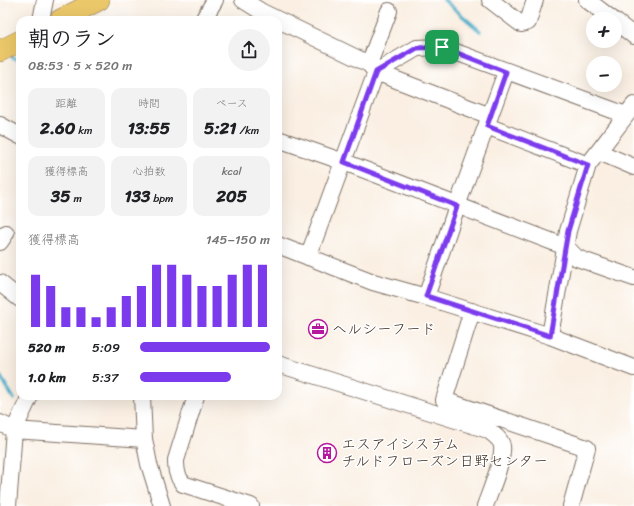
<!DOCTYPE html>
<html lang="ja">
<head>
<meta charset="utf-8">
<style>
	:root { --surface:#fff; --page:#f2f2f2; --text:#202124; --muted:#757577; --accent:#7c3aed }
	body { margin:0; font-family:Sriracha,"Klee One",sans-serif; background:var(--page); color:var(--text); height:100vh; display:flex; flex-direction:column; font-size:15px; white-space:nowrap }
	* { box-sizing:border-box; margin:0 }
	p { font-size:13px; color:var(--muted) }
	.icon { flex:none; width:22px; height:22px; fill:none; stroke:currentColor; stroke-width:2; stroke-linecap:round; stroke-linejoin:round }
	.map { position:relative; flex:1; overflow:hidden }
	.drawer { position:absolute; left:16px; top:16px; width:266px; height:384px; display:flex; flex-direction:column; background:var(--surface); border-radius:12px; box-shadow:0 4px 16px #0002 }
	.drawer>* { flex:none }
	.controls { position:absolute; left:586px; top:12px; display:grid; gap:8px }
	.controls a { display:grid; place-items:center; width:36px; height:36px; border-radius:50%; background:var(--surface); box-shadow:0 4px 16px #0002; font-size:20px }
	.pin { position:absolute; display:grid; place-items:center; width:34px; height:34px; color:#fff; margin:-17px; border-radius:8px; box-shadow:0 2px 6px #0006 }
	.round { display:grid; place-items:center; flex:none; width:42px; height:42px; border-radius:21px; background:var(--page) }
	.overview { display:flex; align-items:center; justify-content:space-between; height:68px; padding:0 12px }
	h1 { font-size:22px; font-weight:800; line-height:30px }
	.stats { display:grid; grid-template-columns:repeat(3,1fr); gap:6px; height:68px; padding:4px 12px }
	.stats div { display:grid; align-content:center; border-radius:10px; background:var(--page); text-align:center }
	.stats b { font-size:17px; font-weight:800 }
	.stats small { font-size:11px; font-weight:400 }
	.stats p { font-size:11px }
	.chart { height:112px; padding:8px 12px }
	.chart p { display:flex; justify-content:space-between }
	.chart svg { width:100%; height:72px; margin-top:4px; stroke:var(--accent); stroke-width:6 }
	ul { padding:0 12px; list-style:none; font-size:13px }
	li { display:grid; grid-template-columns:64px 48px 1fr; align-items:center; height:30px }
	li i { height:10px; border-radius:5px; background:var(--accent) }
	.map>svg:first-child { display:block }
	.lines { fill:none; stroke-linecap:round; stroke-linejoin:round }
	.stream { stroke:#4cafcb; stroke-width:3.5 }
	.minor-casing { stroke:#7e6f63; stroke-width:18 }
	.major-casing { stroke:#7e6f63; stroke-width:22 }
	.minor { stroke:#fff; stroke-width:16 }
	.major { stroke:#eac769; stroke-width:21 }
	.route-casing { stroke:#fff; stroke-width:8 }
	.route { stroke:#7c3aed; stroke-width:5 }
	.labels { text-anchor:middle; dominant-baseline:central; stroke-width:3; stroke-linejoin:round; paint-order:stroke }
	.poi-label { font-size:15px; fill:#3b2a1e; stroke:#fff; text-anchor:start }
</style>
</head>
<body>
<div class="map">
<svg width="634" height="506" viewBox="0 0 634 506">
	<rect width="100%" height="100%" fill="#fff"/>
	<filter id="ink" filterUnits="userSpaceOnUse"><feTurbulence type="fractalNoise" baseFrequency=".025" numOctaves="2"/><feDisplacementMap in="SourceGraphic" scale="8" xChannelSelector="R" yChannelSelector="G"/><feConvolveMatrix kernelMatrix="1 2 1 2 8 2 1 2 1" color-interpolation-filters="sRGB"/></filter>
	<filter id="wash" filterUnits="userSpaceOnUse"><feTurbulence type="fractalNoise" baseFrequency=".012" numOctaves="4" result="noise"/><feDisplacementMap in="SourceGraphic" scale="16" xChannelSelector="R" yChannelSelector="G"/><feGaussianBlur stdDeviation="0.9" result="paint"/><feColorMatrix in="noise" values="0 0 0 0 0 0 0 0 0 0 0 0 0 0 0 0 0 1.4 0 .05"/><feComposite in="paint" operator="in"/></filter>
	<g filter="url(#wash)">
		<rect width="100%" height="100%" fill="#faefe2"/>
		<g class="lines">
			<path class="stream" d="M444,0L480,31
				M12,57L20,60
				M0,376L14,399"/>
		</g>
	</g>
	<g filter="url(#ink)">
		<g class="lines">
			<g class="minor-casing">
				<path id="minor" d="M243,0L262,12L369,64L376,72L417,48L442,47L626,115
					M490,0L521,24L528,22L535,0
					M587,0L612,19
					M41,20L45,0
					M203,20L215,0
					M615,21L634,36
					M369,64L389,11
					M0,125L20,136
					M487,126L588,165
					M278,139L344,162L566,247L577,258L634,278
					M599,152L634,167
					M0,242L6,233
					M278,245L373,282L426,297L550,336L634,368
					M308,257L376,72L490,116
					M0,283L20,299
					M426,297L457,206L506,72
					M472,311L444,400L587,448L571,506
					M550,336L568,231L588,165L634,105
					M278,364L488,430C493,434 501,439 502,446C504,459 490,492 485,506
					M30,396L14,430L144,439
					M142,396L144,439L149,464L162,506
					M196,396L176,460C176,470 177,476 183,484L251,506
					M0,423L14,430L8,506"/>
			</g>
			<g class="major-casing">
				<path id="major" d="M60,20L99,0
					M0,51L20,41"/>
			</g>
			<use href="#minor" class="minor"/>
			<use href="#major" class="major"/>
		</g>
	</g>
	<g class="lines" filter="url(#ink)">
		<g class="route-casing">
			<path id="route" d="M442,47L506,72L487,126L588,165L568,231L550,336L426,296L457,206L344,162L376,72L417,48Z"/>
		</g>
		<use href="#route" class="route"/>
	</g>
	<defs>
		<g id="office-ring" transform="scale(1)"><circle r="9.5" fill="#fff" stroke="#b5179e" stroke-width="1.5"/><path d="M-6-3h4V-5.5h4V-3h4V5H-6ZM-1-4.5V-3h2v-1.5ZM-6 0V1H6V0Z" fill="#b5179e"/></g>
		<g id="building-ring" transform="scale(1)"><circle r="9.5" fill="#fff" stroke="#b5179e" stroke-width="1.5"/><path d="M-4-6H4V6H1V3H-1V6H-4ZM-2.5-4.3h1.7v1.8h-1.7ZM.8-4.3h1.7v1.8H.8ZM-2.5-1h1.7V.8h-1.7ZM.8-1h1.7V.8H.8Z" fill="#b5179e"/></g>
	</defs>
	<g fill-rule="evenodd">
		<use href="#office-ring" x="318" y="329"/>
		<use href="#building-ring" x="327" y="453"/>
	</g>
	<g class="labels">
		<g class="poi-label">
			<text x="332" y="329">ヘルシーフード</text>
			<text x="341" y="444">エスアイシステム<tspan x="341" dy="17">チルドフローズン日野センター</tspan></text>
		</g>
	</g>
</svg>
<div class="controls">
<a>+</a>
<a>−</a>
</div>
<div class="pin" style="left:442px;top:47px;background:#1e9e55"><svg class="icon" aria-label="arrive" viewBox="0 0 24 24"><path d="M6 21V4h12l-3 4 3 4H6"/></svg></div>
<section class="drawer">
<div class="overview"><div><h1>朝のラン</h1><p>08:53 · 5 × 520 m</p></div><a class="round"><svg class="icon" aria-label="share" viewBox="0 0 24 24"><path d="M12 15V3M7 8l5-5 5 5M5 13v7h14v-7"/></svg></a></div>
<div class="stats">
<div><p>距離</p><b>2.60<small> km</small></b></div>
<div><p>時間</p><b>13:55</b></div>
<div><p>ペース</p><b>5:21<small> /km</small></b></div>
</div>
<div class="stats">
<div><p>獲得標高</p><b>35<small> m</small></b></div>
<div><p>心拍数</p><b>133<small> bpm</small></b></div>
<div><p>kcal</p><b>205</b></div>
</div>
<div class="chart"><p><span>獲得標高</span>145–150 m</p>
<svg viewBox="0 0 160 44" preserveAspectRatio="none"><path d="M5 44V12M15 44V19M25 44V32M35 44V32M45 44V38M55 44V32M65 44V25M75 44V19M85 44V6M95 44V6M105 44V12M115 44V19M125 44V19M135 44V12M145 44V6M155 44V6"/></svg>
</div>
<ul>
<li><b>520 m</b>5:09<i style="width:100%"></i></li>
<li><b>1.0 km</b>5:37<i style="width:70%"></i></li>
</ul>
</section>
</div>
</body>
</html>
